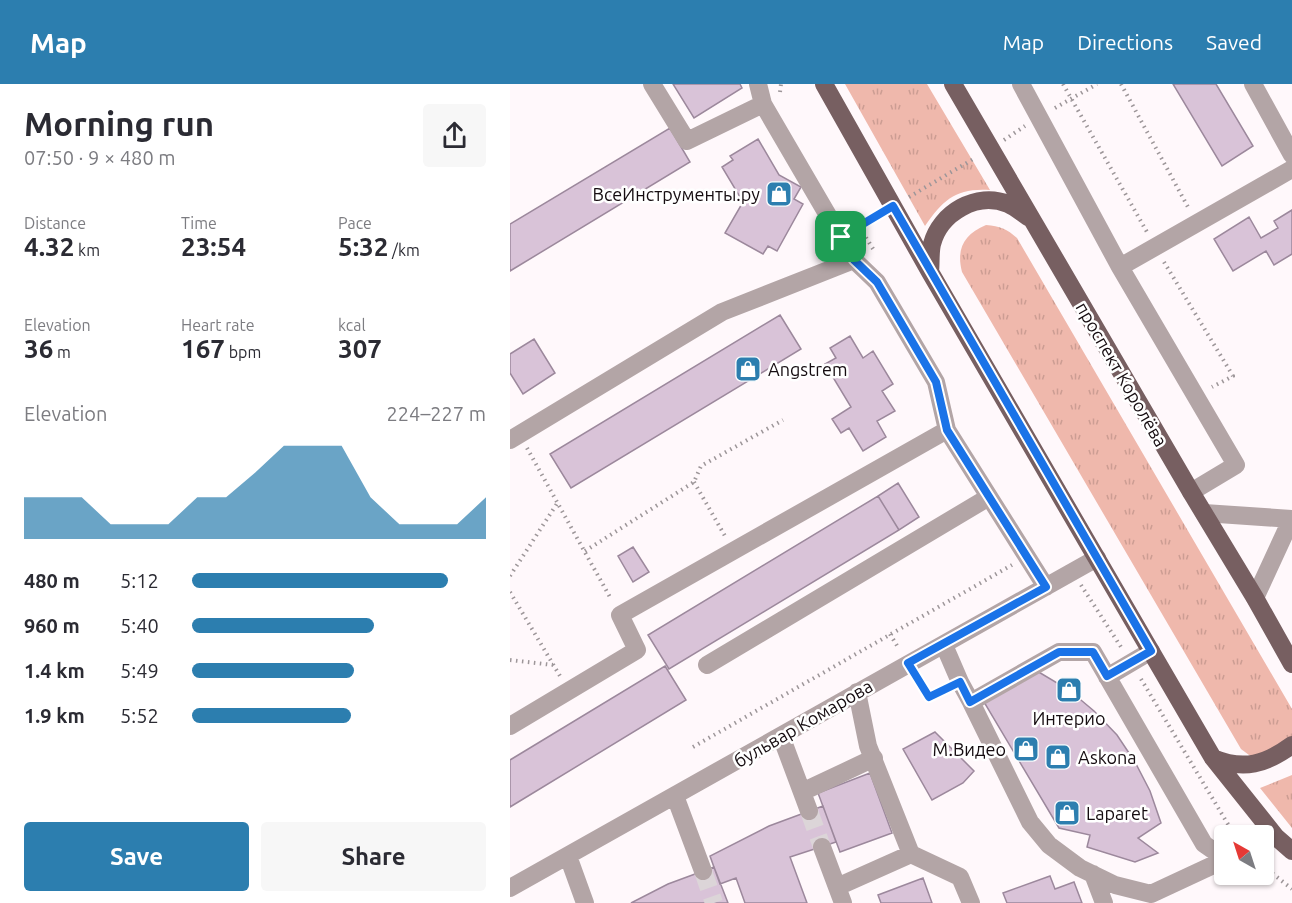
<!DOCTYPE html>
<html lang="en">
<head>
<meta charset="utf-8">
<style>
	:root { --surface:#fff; --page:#f7f7f7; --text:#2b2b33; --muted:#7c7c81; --accent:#2c7eaf }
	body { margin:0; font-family:Ubuntu,sans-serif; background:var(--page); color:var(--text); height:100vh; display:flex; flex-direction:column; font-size:22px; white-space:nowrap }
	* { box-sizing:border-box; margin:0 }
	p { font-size:20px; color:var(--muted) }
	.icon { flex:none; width:33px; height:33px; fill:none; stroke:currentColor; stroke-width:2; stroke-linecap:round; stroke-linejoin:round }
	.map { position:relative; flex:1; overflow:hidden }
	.details { display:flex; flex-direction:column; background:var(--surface); width:510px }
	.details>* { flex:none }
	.needle { width:39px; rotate:321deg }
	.tools { position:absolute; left:704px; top:741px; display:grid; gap:12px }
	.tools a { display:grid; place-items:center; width:60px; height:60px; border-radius:6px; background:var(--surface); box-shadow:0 2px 4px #0004; font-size:30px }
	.pin { position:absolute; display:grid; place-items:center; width:51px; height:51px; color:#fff; margin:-26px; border-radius:12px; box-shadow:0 3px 9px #0006 }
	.round { display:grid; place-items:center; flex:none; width:63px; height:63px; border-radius:6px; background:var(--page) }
	.headline { display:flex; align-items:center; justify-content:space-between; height:102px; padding:0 24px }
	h1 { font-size:33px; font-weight:700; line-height:45px }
	.stats { display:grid; grid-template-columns:repeat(3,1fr); gap:9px; height:102px; padding:6px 24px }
	.stats div { display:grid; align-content:center }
	.stats b { font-size:26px; font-weight:700 }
	.stats small { font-size:16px; font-weight:400 }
	.stats p { font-size:16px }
	.chart { height:168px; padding:12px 24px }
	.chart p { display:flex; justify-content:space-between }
	.chart svg { width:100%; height:108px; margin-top:6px; fill:var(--accent); opacity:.7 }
	.primary-button { display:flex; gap:12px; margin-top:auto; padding:12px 24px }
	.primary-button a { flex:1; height:69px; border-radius:6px; background:var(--accent); color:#fff; font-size:24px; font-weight:700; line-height:69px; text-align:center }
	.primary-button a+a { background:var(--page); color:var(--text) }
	ul { padding:0 24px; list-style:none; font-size:20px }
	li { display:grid; grid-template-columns:96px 72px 1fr; align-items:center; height:45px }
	li i { height:15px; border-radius:8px; background:var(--accent) }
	header { display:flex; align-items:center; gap:36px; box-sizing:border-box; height:84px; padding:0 30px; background:var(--accent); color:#fff }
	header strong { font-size:28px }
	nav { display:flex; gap:33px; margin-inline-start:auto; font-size:21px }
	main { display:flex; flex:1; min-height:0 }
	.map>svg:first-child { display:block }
	.grass { fill:url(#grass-tufts) }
	.building { fill:#d9c3d8; stroke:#9c889c; stroke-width:1.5 }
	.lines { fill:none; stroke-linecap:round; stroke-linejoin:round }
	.minor-tunnel { stroke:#dcd5d8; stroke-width:18; stroke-dasharray:18 9; stroke-linecap:butt }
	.path { stroke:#9d9699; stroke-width:4; stroke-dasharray:1.5 4.5; stroke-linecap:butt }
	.minor { stroke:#b3a5a6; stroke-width:18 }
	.major { stroke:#775f61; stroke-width:18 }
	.route-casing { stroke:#fff; stroke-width:12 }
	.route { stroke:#1a73e8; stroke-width:8 }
	.labels { text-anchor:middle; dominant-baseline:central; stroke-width:5; stroke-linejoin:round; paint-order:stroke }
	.poi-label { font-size:18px; fill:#150c10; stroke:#fff; text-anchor:start }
	.street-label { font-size:18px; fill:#150c10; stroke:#fff }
</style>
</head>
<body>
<header>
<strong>Map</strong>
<nav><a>Map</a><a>Directions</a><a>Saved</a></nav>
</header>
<main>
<section class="details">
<div class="headline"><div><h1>Morning run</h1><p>07:50 · 9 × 480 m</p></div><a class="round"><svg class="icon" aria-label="share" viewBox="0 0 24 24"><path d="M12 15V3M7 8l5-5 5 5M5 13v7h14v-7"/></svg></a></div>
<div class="stats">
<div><p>Distance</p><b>4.32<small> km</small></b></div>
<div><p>Time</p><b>23:54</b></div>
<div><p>Pace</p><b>5:32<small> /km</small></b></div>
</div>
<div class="stats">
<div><p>Elevation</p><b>36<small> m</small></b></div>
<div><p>Heart rate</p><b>167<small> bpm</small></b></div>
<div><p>kcal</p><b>307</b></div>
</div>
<div class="chart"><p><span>Elevation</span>224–227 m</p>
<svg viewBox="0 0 160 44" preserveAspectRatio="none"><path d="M0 44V27L10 27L20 27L30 38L40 38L50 38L60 27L70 27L80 17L90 6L100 6L110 6L120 27L130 38L140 38L150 38L160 27V44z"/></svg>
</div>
<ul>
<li><b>480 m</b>5:12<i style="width:87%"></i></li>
<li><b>960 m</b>5:40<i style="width:62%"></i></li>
<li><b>1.4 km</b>5:49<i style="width:55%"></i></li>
<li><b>1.9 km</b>5:52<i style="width:54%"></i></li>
</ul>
<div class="primary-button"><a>Save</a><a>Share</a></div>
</section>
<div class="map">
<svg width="782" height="819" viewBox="0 0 782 819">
	<defs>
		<pattern id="grass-tufts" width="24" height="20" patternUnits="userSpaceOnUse" patternTransform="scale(1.5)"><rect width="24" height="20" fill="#efb8ac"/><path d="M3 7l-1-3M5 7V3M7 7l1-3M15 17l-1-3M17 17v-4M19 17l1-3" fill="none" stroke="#cc9d93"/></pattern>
	</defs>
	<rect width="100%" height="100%" fill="#fff8fb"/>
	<path class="grass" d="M335,0H417L480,106C446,104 434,115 415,142Z
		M476,141C490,142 497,145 507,154L782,625V658L750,674L739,671L731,665L452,188C446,165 454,150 476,141Z
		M782,691V744L750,704Z"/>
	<path class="building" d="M163,0H230L232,4L184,34Z
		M663,0H706L743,62L712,82Z
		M160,44L180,78L0,187V140Z
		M248,55L269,91L291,103L284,115L293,120L267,167L258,162L253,170L215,149L233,118L212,83L223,76L220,72Z
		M782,126V170L764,181L756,167L723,187L704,155L739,133L751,154L768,144L764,137Z
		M270,231L291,265L61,404L40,370Z
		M340,252L353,274L363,267L383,300L372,307L385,327L367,337L376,353L353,367L339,344L331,349L322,335L341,323L315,280L326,274L320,264Z
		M24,255L45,289L13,310L0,289V270Z
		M388,399L409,433L389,446L368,412Z
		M368,412L389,446L159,585L138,551Z
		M123,463L139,488L123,498L108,472Z
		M155,582L176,616L0,723V676Z
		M527,587L559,606L584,627L607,651L625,678L640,707L651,739L628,754L648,769L625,778L577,763L580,751L549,744L474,618Z
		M425,648L464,687L453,699L422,716L393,665Z
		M360,689L382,749L330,768L308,709Z
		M313,722L326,758L280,773L297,819H235L226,794L210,800L200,772L259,742Z
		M204,783L218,819H121L158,800Z
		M540,792L545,805L564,798L572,819H497L493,809Z
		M413,794L422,819H371L368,811Z"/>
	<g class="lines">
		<path class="minor-tunnel" d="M299,727L312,763
			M193,787L204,819"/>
		<path class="path" d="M553,0L637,148
			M611,0L678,123
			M270,8L271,0
			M545,24L587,0
			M494,56L515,42
			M399,113L465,74
			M340,128L365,168
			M347,143L369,130
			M654,178L723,292L702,303
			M17,364L101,515
			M184,398L215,452
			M75,467L184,398L191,382L273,336
			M0,492L48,418
			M571,501L611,563
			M0,508L50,592
			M380,550L389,565
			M0,576L43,581
			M407,594L419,613L436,605
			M631,595L725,752
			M183,663L502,481
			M753,782L782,805"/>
		<path class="minor" d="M142,0L177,57L253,20
			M248,0L253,20L344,176L367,198L426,298L437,346L536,503
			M511,0L610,183L726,381L681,408
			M743,0L782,71
			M610,183L782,85
			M0,356L212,228L344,176
			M694,429L782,435
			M745,514L781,436
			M434,561L450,598L461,618L549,568H583L694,760L714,774
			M197,581L479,413
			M597,593L641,567
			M347,608L358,662L401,770L450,793L461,819
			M461,618L520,738L539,761L570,784L605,801L641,810L714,776
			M0,642L127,566L110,531L437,346
			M271,652L299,727
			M292,708L364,674
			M165,712L193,787
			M312,763L333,819
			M58,772L75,819
			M583,790L594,819
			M327,803L401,770
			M0,804L587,474"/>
		<path class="major" d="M314,0L420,188L703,674L766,753L782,767
			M443,0L681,408L745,514L782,580
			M420,188C421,179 420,168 422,160C430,129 467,107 498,120C505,123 512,129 518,133
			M703,674C734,687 756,680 782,661"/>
	</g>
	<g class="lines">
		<g class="route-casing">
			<path id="route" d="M383,122L641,567L597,592L583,568H549L460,618L450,598L419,613L398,579L536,503L437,346L426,298L367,198L344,176L331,153Z"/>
		</g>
		<use href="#route" class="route"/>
	</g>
	<defs>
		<g id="shop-square" transform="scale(1.35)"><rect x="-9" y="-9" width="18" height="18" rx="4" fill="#2c7eaf" stroke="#fff"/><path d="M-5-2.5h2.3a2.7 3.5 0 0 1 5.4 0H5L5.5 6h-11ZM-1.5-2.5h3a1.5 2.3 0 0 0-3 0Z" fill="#fff"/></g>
	</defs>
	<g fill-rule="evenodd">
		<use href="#shop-square" x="269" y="110"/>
		<use href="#shop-square" x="238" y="285"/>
		<use href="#shop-square" x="559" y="606"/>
		<use href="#shop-square" x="516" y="665"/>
		<use href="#shop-square" x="548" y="673"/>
		<use href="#shop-square" x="557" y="729"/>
	</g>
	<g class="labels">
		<g class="poi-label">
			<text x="250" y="110" text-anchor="end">ВсеИнструменты.ру</text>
			<text x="258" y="285">Angstrem</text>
			<text x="559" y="634" text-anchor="middle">Интерио</text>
			<text x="496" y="665" text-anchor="end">М.Видео</text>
			<text x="568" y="673">Askona</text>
			<text x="576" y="729">Laparet</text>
		</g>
		<g class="street-label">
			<text transform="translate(612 290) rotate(60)">проспект Королёва</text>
			<text transform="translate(293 639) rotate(-30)">бульвар Комарова</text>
		</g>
	</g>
</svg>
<div class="tools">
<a><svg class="needle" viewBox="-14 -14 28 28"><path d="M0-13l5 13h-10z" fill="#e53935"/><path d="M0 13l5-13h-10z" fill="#7c7c81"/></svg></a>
</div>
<div class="pin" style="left:331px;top:153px;background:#1e9e55"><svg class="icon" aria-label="arrive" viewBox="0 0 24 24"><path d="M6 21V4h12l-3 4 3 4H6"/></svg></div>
</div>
</main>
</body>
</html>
